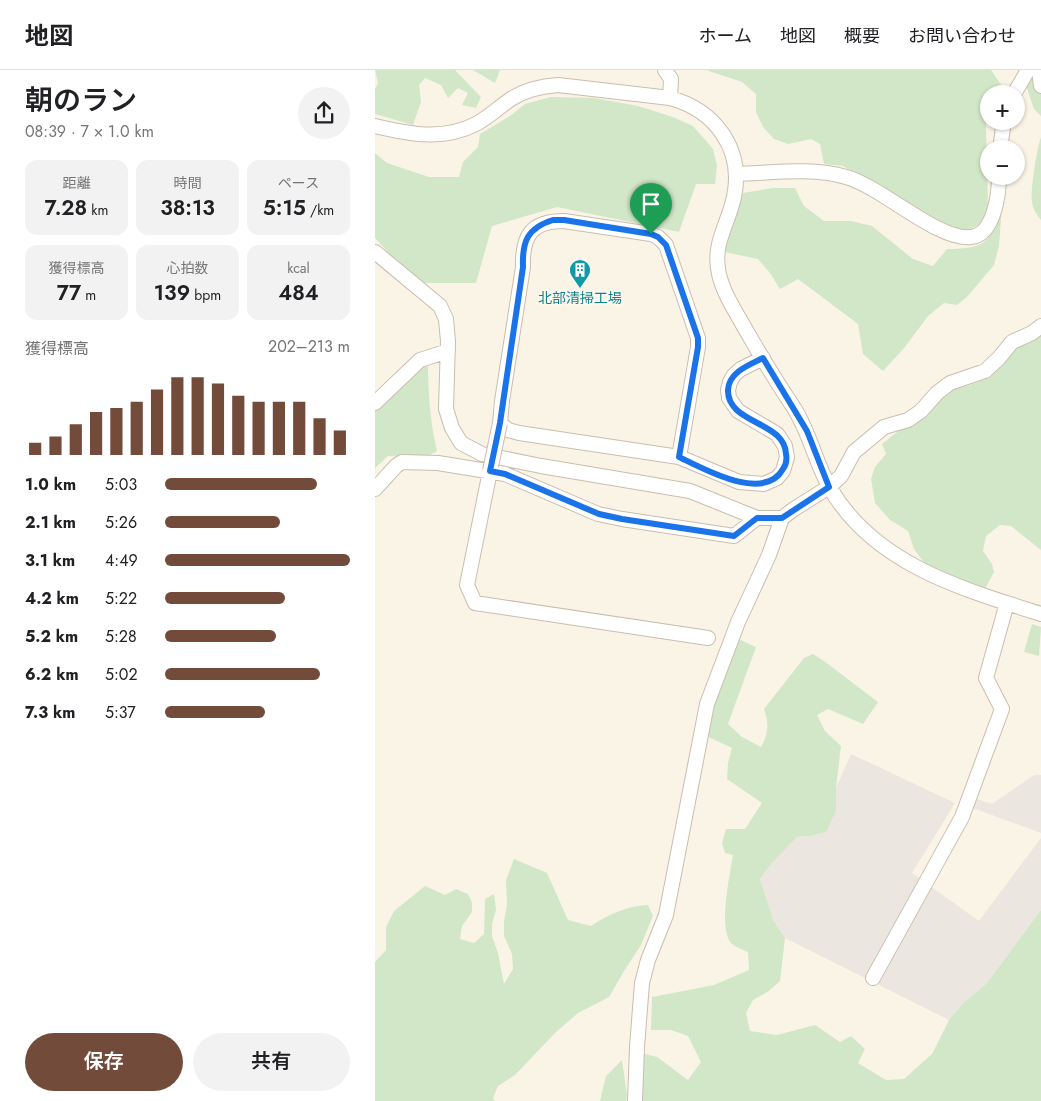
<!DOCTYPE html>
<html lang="ja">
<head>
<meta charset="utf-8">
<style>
	:root { --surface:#fff; --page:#f2f2f2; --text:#202124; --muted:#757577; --line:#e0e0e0; --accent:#734b3b }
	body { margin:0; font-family:Jost,"Noto Sans JP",sans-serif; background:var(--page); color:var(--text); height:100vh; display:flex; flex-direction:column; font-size:19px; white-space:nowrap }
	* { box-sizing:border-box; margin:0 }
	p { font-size:16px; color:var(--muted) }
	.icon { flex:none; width:28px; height:28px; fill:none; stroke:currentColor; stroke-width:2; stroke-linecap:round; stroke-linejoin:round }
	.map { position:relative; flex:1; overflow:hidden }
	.details { display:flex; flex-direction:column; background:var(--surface); width:375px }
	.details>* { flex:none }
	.buttons { position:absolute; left:605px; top:15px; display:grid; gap:10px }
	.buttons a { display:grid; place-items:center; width:45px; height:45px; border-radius:50%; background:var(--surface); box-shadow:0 1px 4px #0004; font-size:25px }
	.pin { position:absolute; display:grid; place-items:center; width:42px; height:42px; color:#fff; margin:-51px -21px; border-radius:50% 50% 50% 0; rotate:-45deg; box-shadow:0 0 5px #0007 }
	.pin .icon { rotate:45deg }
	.round { display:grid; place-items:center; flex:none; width:52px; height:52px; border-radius:26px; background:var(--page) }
	.overview { display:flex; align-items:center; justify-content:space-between; height:85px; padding:0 25px }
	h1 { font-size:28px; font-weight:600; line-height:38px }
	.metrics { display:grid; grid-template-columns:repeat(3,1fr); gap:8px; height:85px; padding:5px 25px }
	.metrics div { display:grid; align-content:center; border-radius:12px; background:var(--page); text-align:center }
	.metrics b { font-size:21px; font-weight:600 }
	.metrics small { font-size:14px; font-weight:400 }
	.metrics p { font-size:14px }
	.chart { height:140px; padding:10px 25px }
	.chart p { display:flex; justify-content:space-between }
	.chart svg { width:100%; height:90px; margin-top:5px; stroke:var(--accent); stroke-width:6 }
	.primary-button { display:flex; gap:10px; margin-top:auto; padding:10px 25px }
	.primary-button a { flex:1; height:58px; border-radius:30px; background:var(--accent); color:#fff; font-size:20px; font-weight:600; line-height:58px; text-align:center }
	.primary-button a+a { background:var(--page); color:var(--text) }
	ul { padding:0 25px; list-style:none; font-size:16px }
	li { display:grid; grid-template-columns:80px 60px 1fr; align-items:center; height:38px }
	li i { height:12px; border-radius:6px; background:var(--accent) }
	header { display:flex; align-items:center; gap:30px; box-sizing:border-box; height:70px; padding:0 25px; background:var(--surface); border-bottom:1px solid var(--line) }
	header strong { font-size:24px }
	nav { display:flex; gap:28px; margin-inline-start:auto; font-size:18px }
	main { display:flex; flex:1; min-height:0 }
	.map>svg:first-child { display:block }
	.industrial { fill:#ebe6e0 }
	.green { fill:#d1e7c7 }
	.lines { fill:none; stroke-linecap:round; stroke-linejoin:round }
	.minor-casing { stroke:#cbbdae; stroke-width:16 }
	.minor { stroke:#fff; stroke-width:14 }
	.minor-bridge-casing { stroke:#cbbdae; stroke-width:16; stroke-linecap:butt }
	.minor-bridge { stroke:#fff; stroke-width:14 }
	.route-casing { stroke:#fff; stroke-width:10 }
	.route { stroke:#1a73e8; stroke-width:6 }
	.labels { text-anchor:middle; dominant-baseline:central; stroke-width:4.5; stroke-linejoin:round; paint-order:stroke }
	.culture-label { font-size:14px; fill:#0d838f; stroke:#fdf8ed }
</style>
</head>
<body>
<header>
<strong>地図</strong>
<nav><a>ホーム</a><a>地図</a><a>概要</a><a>お問い合わせ</a></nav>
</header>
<main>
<section class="details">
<div class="overview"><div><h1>朝のラン</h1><p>08:39 · 7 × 1.0 km</p></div><a class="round"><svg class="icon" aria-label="share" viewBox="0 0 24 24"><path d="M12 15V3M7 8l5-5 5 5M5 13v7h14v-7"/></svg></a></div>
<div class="metrics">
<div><p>距離</p><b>7.28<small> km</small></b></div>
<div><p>時間</p><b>38:13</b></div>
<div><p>ペース</p><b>5:15<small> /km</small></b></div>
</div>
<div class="metrics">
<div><p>獲得標高</p><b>77<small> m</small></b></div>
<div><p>心拍数</p><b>139<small> bpm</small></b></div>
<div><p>kcal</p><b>484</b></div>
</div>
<div class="chart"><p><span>獲得標高</span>202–213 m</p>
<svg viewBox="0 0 160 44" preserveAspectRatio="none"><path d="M5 44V38M15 44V35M25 44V29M35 44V23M45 44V21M55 44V18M65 44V12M75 44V6M85 44V6M95 44V9M105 44V15M115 44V18M125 44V18M135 44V18M145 44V26M155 44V32"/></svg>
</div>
<ul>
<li><b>1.0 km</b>5:03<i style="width:82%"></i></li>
<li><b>2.1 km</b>5:26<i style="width:62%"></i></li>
<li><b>3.1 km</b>4:49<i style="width:100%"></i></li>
<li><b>4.2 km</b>5:22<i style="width:65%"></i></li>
<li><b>5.2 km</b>5:28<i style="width:60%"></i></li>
<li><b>6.2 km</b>5:02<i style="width:84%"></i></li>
<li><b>7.3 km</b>5:37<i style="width:54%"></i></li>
</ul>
<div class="primary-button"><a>保存</a><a>共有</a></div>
</section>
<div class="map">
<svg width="666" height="1031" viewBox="0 0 666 1031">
	<rect width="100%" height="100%" fill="#faf4e7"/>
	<path class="industrial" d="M476,684L580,733L537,803L604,851L666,768V840L612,913L588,933L574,950L410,868L398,850L385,809L396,794L422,767L434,766L461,741V718Z
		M659,705H666V763L595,737L599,728L617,734Z"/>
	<path class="green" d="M0,0H80L106,27L101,38L87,35L93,23L83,18L73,28L66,15L50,8L44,15L46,32L38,55L0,44V19L3,13Z
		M98,0H125L120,13Z
		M331,0H616L627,16L622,24H614L611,56L613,139C604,160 594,163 572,157L468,96L449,94L445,74L436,69L413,74L399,69L388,57L381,42V24L367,12Z
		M666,0V46L659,39L648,7Z
		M176,27L219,28L263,36L298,47L318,56L338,79L342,95L340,114H321L304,162L182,137L117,156L101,213H41L0,168V83L12,93L54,107H84L88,92L103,77L105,64L135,46L150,34Z
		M666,67V150C661,144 658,139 657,132C655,121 662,78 666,67Z
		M397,118H420L429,136L449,151H476L497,156L538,189L558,196L572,179C613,179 616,171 627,135L624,176L619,195L592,227L582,235L569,233L553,246L530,277L508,301L488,284L483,254L423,209L405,219L395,203L383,189L349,182C349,162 359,141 368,123Z
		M666,260V480L636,456L625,455L611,466L608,481L617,494L619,502L610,519L556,502L539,479L533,461L515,450L500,433L496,409L500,397L511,384L507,374L545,344L570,322L595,315L608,310L630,291L647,271Z
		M53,291C53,320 55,353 62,381L49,388L13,386L0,398V333Z
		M657,554L666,557L664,586L649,582Z
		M354,565L381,577L353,654L367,667L386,677C394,663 394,653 389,639L429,588L438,584L449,591L503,632L488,654L453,639L442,645L450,661L466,676L461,718V741L451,762L434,766L422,767L396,794L385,809L398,850L410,868L405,911L394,921L378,930L371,943L375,961L402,965L440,955L465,972L476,966L490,979L483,993L511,1010L529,1009L557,984L574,950L588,933L612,913L666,840V1031H259L262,982L282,987L313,1010L326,992L313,966L296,960H276L277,927L339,915L374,900L373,882C368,880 360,877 356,873C343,858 355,805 358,785L350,783L347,773L351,759H370L387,733L352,709L353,693L357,678L321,661Z
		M139,789L172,803L193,850L216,856C234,844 252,836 273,835L278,846L266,875L249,901L234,927L203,943L181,962L140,1005L123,1016L118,1028L120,1031H0V892L11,880V857L19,841L50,816L70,825L81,819L93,824L97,832V842L87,856L85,869L99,873L109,864L110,829L119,824L121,840L117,854V866L123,883L129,914L138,899L137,884L129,866V851L132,834L131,810Z
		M247,990L252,1026L251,1031H225L231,1006Z"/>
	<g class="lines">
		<g class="minor-casing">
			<path id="minor" d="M290,0L296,9L295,28
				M664,0L666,16
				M639,24L653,0
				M0,56C34,64 68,71 101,54C114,47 124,37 136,29C150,20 167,16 183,15L295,28C340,40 369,79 359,127C353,155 337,174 344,204C348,222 359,239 368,255C384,283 401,311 419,338C435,363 440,392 455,418C499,494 587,519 666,544
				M625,79L629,51
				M361,104C397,103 436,97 471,107C507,117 563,171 596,167C619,165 624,124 624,106
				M0,182L65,236L71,249L73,271L71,339L77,358L86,373L107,384L166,396L315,421L382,448H407
				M0,333L45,290L73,281
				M304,387L323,277V268L291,175L283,167L276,164L189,151C156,151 147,166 148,197L127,331L125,353L133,360L144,363L304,387L364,412L389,414L402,408L408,401L412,387L410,376L402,364L363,341L354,328L353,320L355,312L359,305L366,299L388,288
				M115,401L92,515L100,533L333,568
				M0,419L21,396L27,392L63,393L130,404L223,444L247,449L359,466L382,448
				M498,908L587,747L627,639L611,608L632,533
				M260,1031L262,977L267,913L273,890L291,845L332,634L363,552L394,485L407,448L419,439L454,417L466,406L479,382L509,357L533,350L546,341L562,323L575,313L610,301L624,288L637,272L657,263L666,256"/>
		</g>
		<use href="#minor" class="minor"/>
		<g class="minor-bridge-casing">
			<path id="minor-bridge" d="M115,401L125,353"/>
		</g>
		<use href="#minor-bridge" class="minor-bridge"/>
	</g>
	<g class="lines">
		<g class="route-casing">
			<path id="route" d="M178,150H189L276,164L283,167L291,175L323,268V277L304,387C329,399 389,433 408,399C411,395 412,389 411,384C410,351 352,354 353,320C354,302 374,295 388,288L432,361L454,417L407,448H382L359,466L247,449L224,444L130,404L115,401L125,353L148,197C147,172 152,158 178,150Z"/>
		</g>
		<use href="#route" class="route"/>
	</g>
	<defs>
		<g id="building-pin" transform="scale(1.125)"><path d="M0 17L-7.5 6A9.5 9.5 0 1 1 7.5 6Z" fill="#0f9aa8" stroke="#fdf8ed"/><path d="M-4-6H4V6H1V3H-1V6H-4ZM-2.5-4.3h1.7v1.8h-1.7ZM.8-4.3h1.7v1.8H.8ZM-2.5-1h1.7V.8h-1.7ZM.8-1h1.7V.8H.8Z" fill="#fff"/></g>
	</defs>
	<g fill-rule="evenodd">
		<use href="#building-pin" x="205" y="200"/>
	</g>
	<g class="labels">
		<g class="culture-label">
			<text x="205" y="228">北部清掃工場</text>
		</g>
	</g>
</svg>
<div class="buttons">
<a>+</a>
<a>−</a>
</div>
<div class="pin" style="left:276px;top:164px;background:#1e9e55"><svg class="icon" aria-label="arrive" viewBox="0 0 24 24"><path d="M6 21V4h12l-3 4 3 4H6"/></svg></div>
</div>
</main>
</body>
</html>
